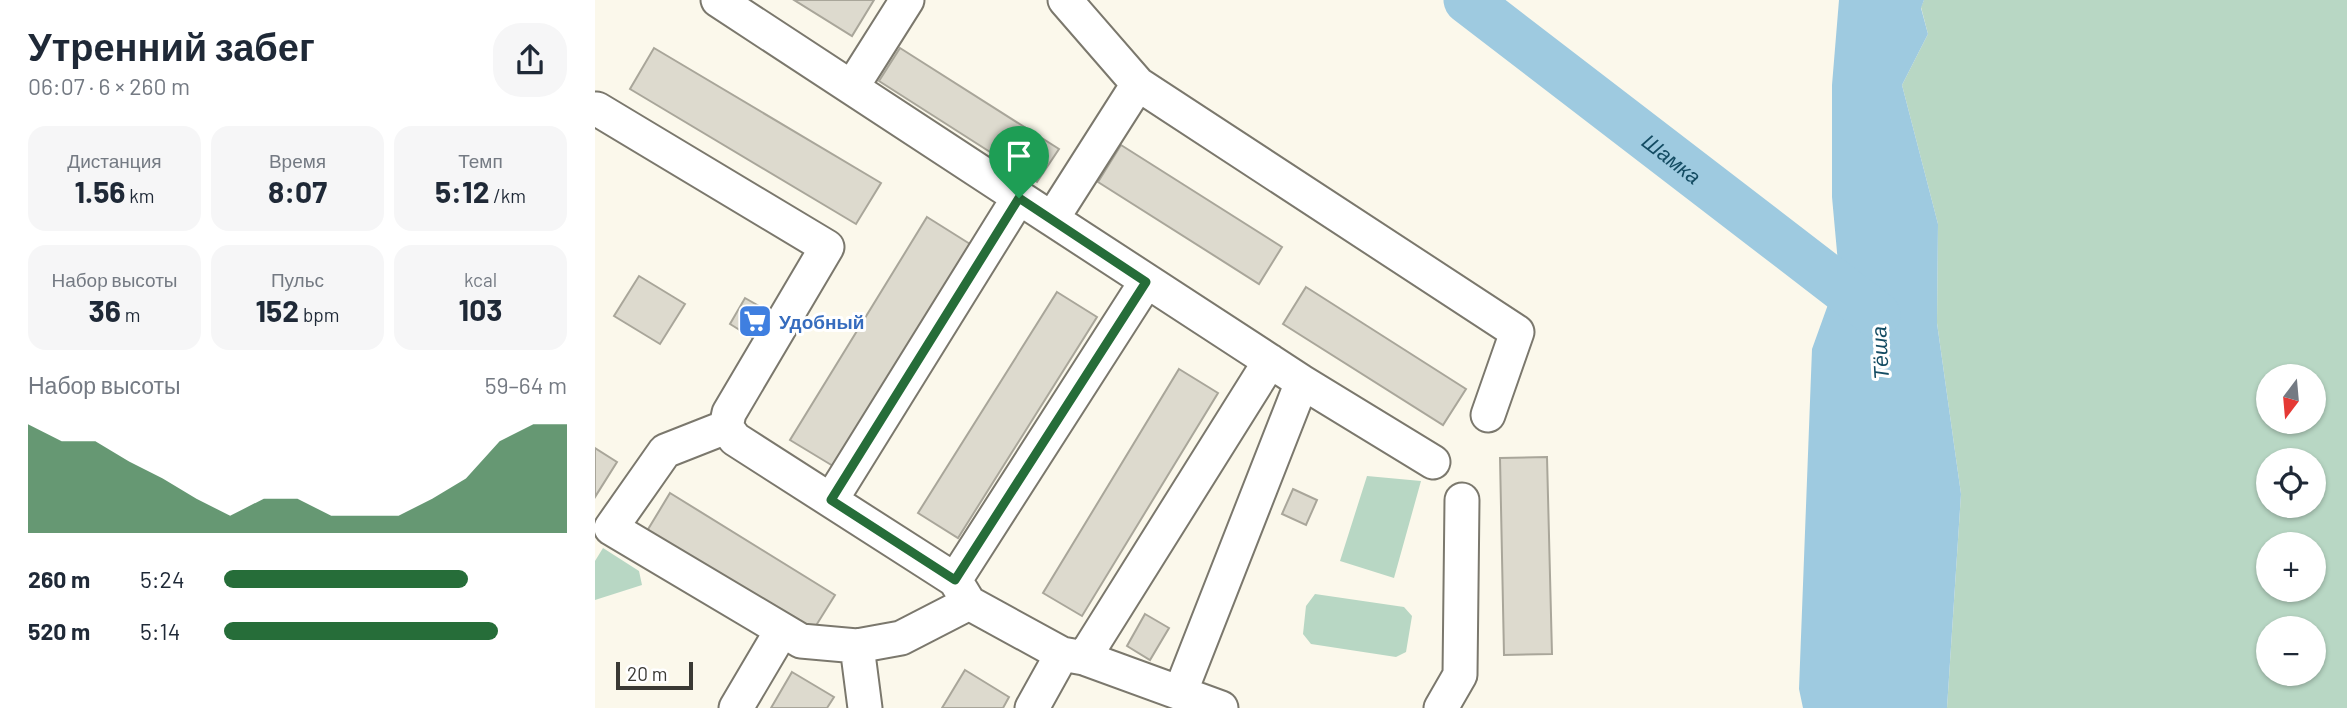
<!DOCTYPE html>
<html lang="ru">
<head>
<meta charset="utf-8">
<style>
	:root { --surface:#fff; --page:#f6f6f7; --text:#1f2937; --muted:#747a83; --accent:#266d39 }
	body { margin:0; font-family:Barlow,sans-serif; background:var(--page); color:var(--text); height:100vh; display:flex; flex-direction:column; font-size:26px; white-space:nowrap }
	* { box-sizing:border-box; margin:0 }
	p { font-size:23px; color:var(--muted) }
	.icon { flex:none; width:38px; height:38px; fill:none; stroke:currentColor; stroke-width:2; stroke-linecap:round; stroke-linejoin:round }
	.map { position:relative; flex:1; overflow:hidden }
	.drawer { display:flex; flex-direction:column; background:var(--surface); width:595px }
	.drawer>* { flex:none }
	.needle { width:46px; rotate:196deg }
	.controls { position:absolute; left:1661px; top:364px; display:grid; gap:14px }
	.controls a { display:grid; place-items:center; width:70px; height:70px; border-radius:50%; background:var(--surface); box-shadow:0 2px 5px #0004; font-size:35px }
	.scale { position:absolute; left:21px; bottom:18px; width:77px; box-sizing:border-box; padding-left:7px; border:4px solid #3a3934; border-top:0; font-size:19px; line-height:24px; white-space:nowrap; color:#3a3934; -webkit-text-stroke:5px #fff; paint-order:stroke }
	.pin { position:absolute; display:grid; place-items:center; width:60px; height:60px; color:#fff; margin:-72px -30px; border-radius:50% 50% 50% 0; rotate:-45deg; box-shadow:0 0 7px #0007 }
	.pin .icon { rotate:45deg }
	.round { display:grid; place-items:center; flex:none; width:74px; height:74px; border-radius:28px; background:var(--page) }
	.overview { display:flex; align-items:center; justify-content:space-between; height:119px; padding:0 28px }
	h1 { font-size:38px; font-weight:700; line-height:52px }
	.figures { display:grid; grid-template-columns:repeat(3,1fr); gap:10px; height:119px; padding:7px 28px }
	.figures div { display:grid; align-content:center; border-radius:18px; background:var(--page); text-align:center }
	.figures b { font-size:30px; font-weight:700 }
	.figures small { font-size:19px; font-weight:400 }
	.figures p { font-size:19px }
	.chart { height:196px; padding:14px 28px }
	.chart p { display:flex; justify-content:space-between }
	.chart svg { width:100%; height:126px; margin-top:7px; fill:var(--accent); opacity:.7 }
	ul { padding:0 28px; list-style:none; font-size:23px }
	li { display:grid; grid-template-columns:112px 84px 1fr; align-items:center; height:52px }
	li i { height:18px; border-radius:9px; background:var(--accent) }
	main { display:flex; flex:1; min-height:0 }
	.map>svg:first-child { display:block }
	.green { fill:#b8d7c4; fill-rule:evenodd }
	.water { fill:#9ecae0 }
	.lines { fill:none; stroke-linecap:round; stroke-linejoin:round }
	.river { stroke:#9ecae0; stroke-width:47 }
	.building { fill:#dddace; stroke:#a9a69a; stroke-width:2 }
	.minor-casing { stroke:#7b786d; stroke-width:37 }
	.minor { stroke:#fff; stroke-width:33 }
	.route-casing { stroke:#fff; stroke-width:14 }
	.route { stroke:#266d39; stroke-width:9 }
	.labels { text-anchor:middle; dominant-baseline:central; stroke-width:6; stroke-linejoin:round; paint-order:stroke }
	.shop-label { font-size:19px; font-weight:bold; fill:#366cbe; stroke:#fff; text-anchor:start }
	.water-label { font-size:21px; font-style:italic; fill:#144c63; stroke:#fff }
</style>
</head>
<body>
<main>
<section class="drawer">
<div class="overview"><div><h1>Утренний забег</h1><p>06:07 · 6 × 260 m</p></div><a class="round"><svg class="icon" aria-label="share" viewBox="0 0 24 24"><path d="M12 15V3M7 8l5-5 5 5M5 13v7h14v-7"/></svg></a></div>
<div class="figures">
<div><p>Дистанция</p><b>1.56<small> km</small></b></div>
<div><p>Время</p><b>8:07</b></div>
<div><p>Темп</p><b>5:12<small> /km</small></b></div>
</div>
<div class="figures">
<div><p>Набор высоты</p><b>36<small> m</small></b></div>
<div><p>Пульс</p><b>152<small> bpm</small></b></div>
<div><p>kcal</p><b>103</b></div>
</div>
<div class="chart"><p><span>Набор высоты</span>59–64 m</p>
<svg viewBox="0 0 160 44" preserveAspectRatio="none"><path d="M0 44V6L10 12L20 12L30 19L40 25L50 32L60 38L70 32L80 32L90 38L100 38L110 38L120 32L130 25L140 12L150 6L160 6V44z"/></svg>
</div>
<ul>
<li><b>260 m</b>5:24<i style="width:71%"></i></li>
<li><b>520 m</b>5:14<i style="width:80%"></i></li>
</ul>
</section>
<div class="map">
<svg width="1752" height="708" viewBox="0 0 1752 708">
	<rect width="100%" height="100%" fill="#fbf8eb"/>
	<path class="green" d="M1329,0H1752V708H1352L1366,494L1342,323L1343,224L1307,85L1333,34L1326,7ZM1673,376H1718V422H1673ZM1673,460H1718V506H1673ZM1673,544H1718V590H1673ZM1673,628H1718V674H1673Z
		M772,476L826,481L799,578L745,561Z
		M8,548L44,571L47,585L0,600V561Z
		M720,594L809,607L817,616L811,652L801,657L716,644L708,634L711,606Z"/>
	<path class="water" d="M1244,0H1329L1326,8L1333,34L1307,85L1343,224L1342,323L1366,494L1352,708H1208L1204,689L1217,349L1244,274L1237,197V85Z"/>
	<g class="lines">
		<path class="river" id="s1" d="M872,0L1282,315"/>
	</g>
	<path class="building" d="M199,0H279L257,36Z
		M59,48L286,183L261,224L35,89Z
		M305,48L464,149L442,182L284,81Z
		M526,145L687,247L664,284L503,182Z
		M332,217L375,244L238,466L195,440Z
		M44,276L90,304L65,344L19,316Z
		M711,287L871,389L848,425L688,324Z
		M462,292L502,317L363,538L323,513Z
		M150,298L185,318L169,345L135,324Z
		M584,369L623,393L487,616L448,593Z
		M0,448L22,462L0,497Z
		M952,457L957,654L909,655L905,458Z
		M698,489L722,500L711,525L687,514Z
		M75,493L240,595L217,632L52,531Z
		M550,614L574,628L555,660L532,646Z
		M370,670L414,697L408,708H347Z
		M197,672L239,697L232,708H176Z"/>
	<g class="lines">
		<g class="minor-casing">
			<path id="minor" d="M123,0L457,219
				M470,0L543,84L922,332L893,415
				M543,84L457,219L707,382L585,693
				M257,87L312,0
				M2,109L232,247L134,413L131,427L140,439L360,580L374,603L467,654L489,658L626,708
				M707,382L838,462
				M131,427L70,451L16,528L206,641L262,646L306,638L374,603
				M236,500L424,197
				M360,580L551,282
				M262,646L270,708
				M489,658L675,361
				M141,708L187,630
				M437,708L467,654
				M846,708L865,675L867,500"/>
		</g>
		<use href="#minor" class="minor"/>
	</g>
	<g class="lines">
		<g class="route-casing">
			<path id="route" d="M424,198L551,282L360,580L236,500Z"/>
		</g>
		<use href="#route" class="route"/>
	</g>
	<defs>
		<g id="supermarket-square" transform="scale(1.75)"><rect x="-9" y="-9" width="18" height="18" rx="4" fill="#3f7fe0" stroke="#fff"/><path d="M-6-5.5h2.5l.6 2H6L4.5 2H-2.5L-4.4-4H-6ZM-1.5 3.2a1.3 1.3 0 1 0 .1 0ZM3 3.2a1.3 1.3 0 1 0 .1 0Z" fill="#fff"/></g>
	</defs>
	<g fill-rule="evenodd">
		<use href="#supermarket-square" x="160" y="321"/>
	</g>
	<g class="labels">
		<g class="shop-label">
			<text x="184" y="321">Удобный</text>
		</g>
		<g class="water-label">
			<text stroke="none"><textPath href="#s1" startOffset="259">Шамка</textPath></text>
			<text transform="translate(1284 353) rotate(-93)">Тёша</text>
		</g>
	</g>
</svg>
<div class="controls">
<a><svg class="needle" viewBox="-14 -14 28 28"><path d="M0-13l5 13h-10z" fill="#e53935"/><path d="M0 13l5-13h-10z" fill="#747a83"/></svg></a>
<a><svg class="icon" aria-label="locate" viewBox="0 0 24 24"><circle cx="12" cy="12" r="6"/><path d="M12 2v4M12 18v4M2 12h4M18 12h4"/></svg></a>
<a>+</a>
<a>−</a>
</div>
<div class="scale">20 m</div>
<div class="pin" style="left:424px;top:198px;background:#1e9e55"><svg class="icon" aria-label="arrive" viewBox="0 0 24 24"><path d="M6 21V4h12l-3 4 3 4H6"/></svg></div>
</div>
</main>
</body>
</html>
